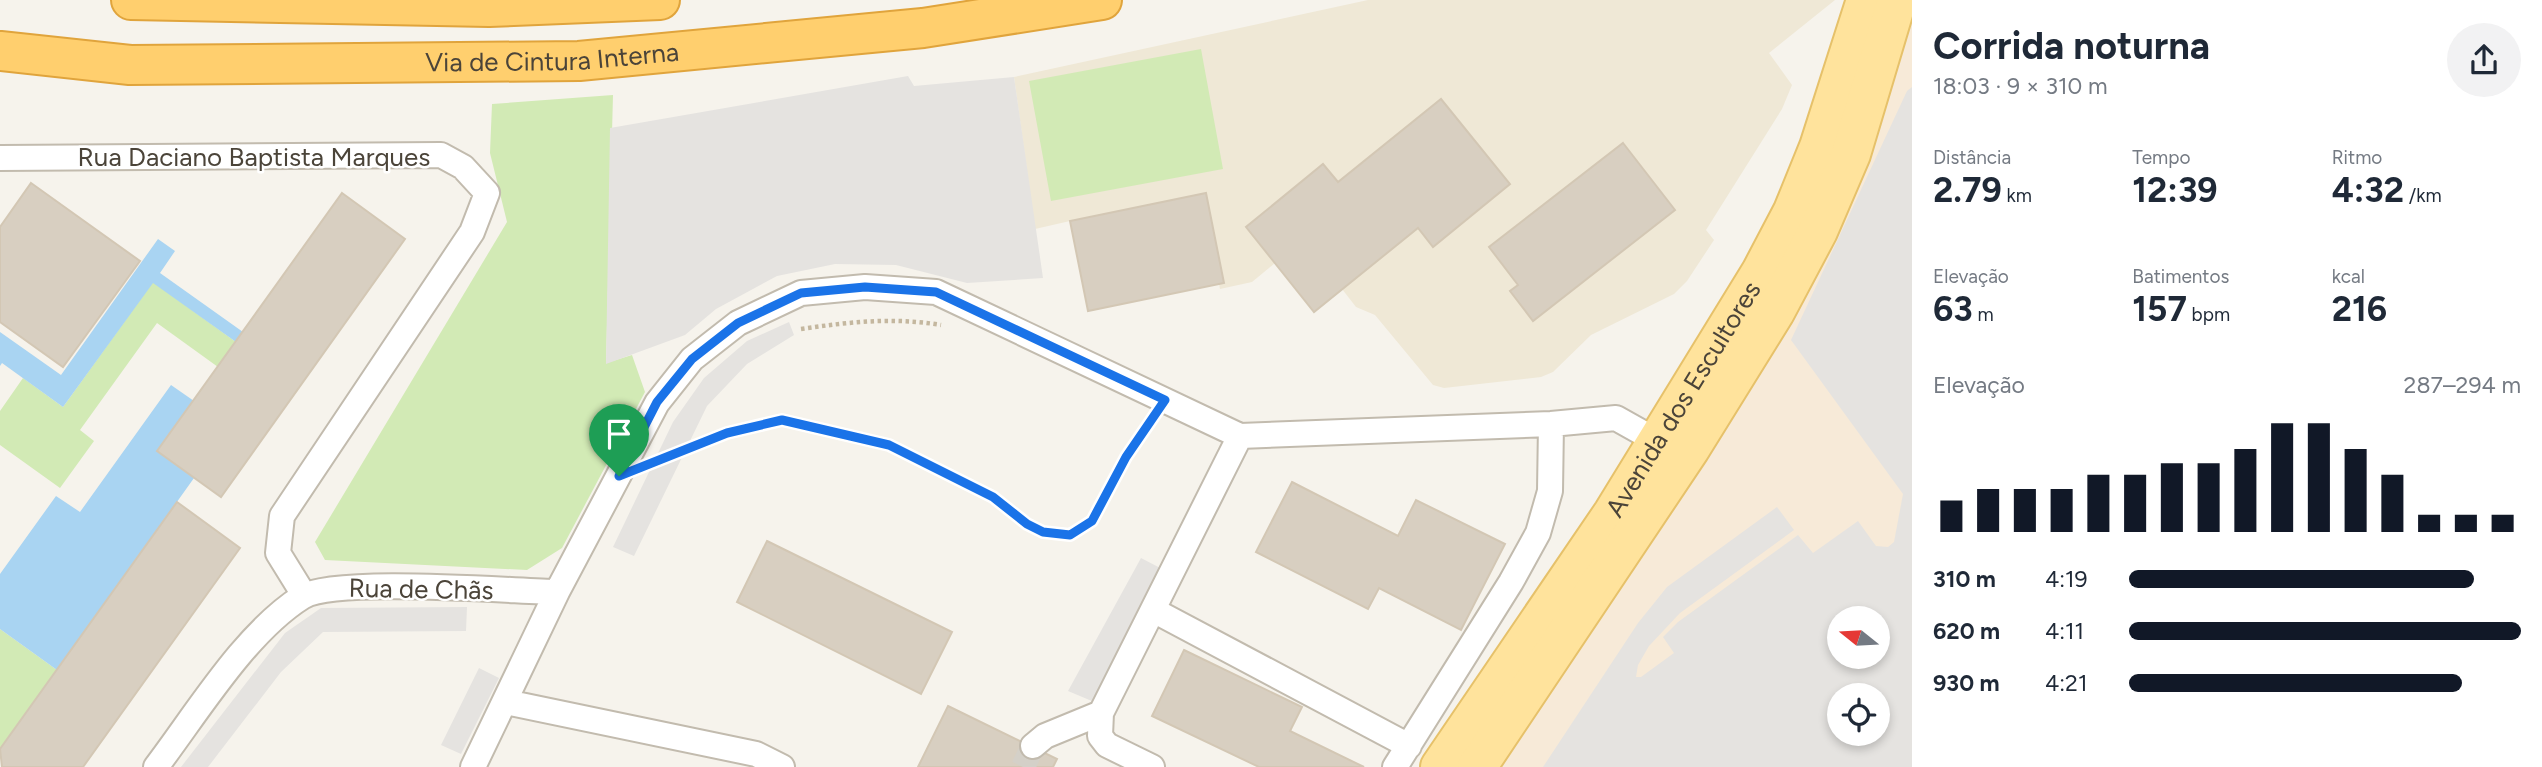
<!DOCTYPE html>
<html lang="pt">
<head>
<meta charset="utf-8">
<style>
	:root { --surface:#fff; --page:#f2f2f3; --text:#1f2937; --muted:#747a83; --accent:#111827 }
	body { margin:0; font-family:Figtree,sans-serif; background:var(--page); color:var(--text); height:100vh; display:flex; flex-direction:column; font-size:26px; white-space:nowrap }
	* { box-sizing:border-box; margin:0 }
	p { font-size:23px; color:var(--muted) }
	.icon { flex:none; width:38px; height:38px; fill:none; stroke:currentColor; stroke-width:2; stroke-linecap:round; stroke-linejoin:round }
	.map { position:relative; flex:1; overflow:hidden }
	.sheet { display:flex; flex-direction:column; background:var(--surface); width:630px }
	.sheet>* { flex:none }
	.needle { width:46px; rotate:288deg }
	.tools { position:absolute; left:1827px; top:606px; display:grid; gap:14px }
	.tools a { display:grid; place-items:center; width:63px; height:63px; border-radius:50%; background:var(--surface); box-shadow:0 4px 10px #0003; font-size:35px }
	.pin { position:absolute; display:grid; place-items:center; width:60px; height:60px; color:#fff; margin:-72px -30px; border-radius:50% 50% 50% 0; rotate:-45deg; box-shadow:0 0 7px #0007 }
	.pin .icon { rotate:45deg }
	.round { display:grid; place-items:center; flex:none; width:74px; height:74px; border-radius:37px; background:var(--page) }
	.headline { display:flex; align-items:center; justify-content:space-between; height:119px; padding:0 21px }
	h1 { font-size:38px; font-weight:700; line-height:52px }
	.metrics { display:grid; grid-template-columns:repeat(3,1fr); gap:10px; height:119px; padding:7px 21px }
	.metrics div { display:grid; align-content:center }
	.metrics b { font-size:35px; font-weight:700 }
	.metrics small { font-size:19px; font-weight:400 }
	.metrics p { font-size:19px }
	.chart { height:196px; padding:14px 21px }
	.chart p { display:flex; justify-content:space-between }
	.chart svg { width:100%; height:126px; margin-top:7px; stroke:var(--accent); stroke-width:6 }
	ul { padding:0 21px; list-style:none; font-size:23px }
	li { display:grid; grid-template-columns:112px 84px 1fr; align-items:center; height:52px }
	li i { height:18px; border-radius:9px; background:var(--accent) }
	main { display:flex; flex:1; min-height:0 }
	.map>svg:first-child { display:block }
	.commercial { fill:#f7ead8; fill-rule:evenodd }
	.education { fill:#efe8d6 }
	.green { fill:#d2eab5 }
	.parking { fill:#e5e3e0; fill-rule:evenodd }
	.water { fill:#a9d4f2 }
	.building { fill:#d8cfc1; stroke:#d3c7b4; stroke-width:2 }
	.lines { fill:none; stroke-linecap:round; stroke-linejoin:round }
	.minor-tunnel { stroke:#d4d0c8; stroke-width:24; stroke-dasharray:24 12; stroke-linecap:butt }
	.minor-casing { stroke:#c2bbae; stroke-width:28 }
	.primary-casing { stroke:#e6c16a; stroke-width:42 }
	.motorway-casing { stroke:#e0a43c; stroke-width:42 }
	.path { stroke:#c4b79f; stroke-width:4.5; stroke-dasharray:3.5 3.5; stroke-linecap:butt }
	.minor { stroke:#fff; stroke-width:24 }
	.primary { stroke:#ffe39c; stroke-width:38 }
	.motorway { stroke:#ffcf6e; stroke-width:38 }
	.route-casing { stroke:#fff; stroke-width:14 }
	.route { stroke:#1a73e8; stroke-width:9 }
	.labels { text-anchor:middle; dominant-baseline:central; stroke-width:5; stroke-linejoin:round; paint-order:stroke }
	.street-label { font-size:26px; fill:#4b4439; stroke:#fff }
</style>
</head>
<body>
<main>
<div class="map">
<svg width="1912" height="767" viewBox="0 0 1912 767">
	<rect width="100%" height="100%" fill="#f6f3ec"/>
	<path class="commercial" d="M1912,0V767H1486ZM1839,618H1878V656H1839ZM1839,695H1878V733H1839Z"/>
	<path class="education" d="M1368,0H1835L1769,53L1792,85L1782,109L1706,230L1714,240L1687,281L1674,294L1591,335L1553,372L1541,377L1444,388L1433,385L1375,315L1356,307L1342,289L1275,263L1252,282L1220,289L1219,284L1070,221L1035,229L1014,77Z"/>
	<path class="green" d="M1201,49L1223,169L1051,201L1029,81Z
		M613,95L606,363L632,355L645,392L562,548L527,570L325,560L315,542L507,222L490,153L492,104Z
		M153,282L236,342L218,367L157,323L80,430L94,441L60,488L0,445V411L23,378L63,407Z
		M0,629L57,670L0,749Z"/>
	<path class="parking" d="M908,76L914,86L1014,77L1043,278L967,283L896,265L835,264L777,276L716,309L685,335L606,364L610,128Z
		M1912,87V767H1543L1638,623L1667,587L1777,507L1794,530L1680,613L1649,646L1638,665L1636,677H1641L1674,653L1663,637L1678,622L1798,535L1813,553L1858,521L1876,546L1888,547L1894,542L1903,494L1791,340L1907,91ZM1839,618H1878V656H1839ZM1839,695H1878V733H1839Z
		M789,322L794,335L747,364L707,406L634,556L613,547L673,422L704,378L747,341Z
		M1141,558L1166,571L1099,704L1068,691Z
		M467,607L466,631L323,632L281,672L208,767H181L285,633L321,608Z
		M479,668L499,678L461,754L441,745Z"/>
	<path class="water" d="M158,239L175,251L160,273L243,332L236,342L153,283L63,407L2,363L0,366V332L61,375Z
		M171,385L194,401V478L57,670L0,629V574L56,496L80,512Z"/>
	<path class="building" d="M1441,99L1510,184L1433,247L1418,228L1314,312L1246,227L1323,164L1338,182Z
		M1623,143L1675,210L1533,321L1510,291L1518,285L1489,247Z
		M31,183L140,261L63,367L0,322V227Z
		M342,193L405,239L221,497L157,451Z
		M1206,193L1224,283L1088,311L1070,221Z
		M1292,482L1398,536L1416,500L1505,544L1461,630L1379,588L1368,609L1256,552Z
		M177,502L240,548L83,767H2L0,749Z
		M767,541L952,632L921,694L737,602Z
		M1184,650L1302,707L1290,731L1364,767H1259L1152,716Z
		M948,706L1057,759L1053,767H918Z"/>
	<g class="lines">
		<path class="minor-tunnel" d="M1023,767L1033,746"/>
		<g class="minor-casing">
			<path id="minor" d="M0,158L441,155L463,167L487,193L472,232L282,516L278,553L304,595
				M1153,610L1409,746
				M506,702L756,754L782,767
				M1033,746L1045,736L1101,713
				M156,767C197,713 245,633 302,597C335,577 509,591 557,592
				M473,767L557,592L657,403L692,359L738,323L801,293L865,287L936,292L1240,436L1551,424L1616,418L1657,441
				M1152,767L1107,745L1100,736L1101,713L1240,436
				M1395,767L1511,582L1538,533L1550,491L1551,424"/>
		</g>
		<g class="primary-casing">
			<g id="primary">
				<path id="s1" d="M1440,767L1613,513L1761,272L1793,211L1819,147L1866,0"/>
				<path d="M1477,767L1690,449L1775,312L1818,231L1851,154L1897,0"/>
			</g>
		</g>
		<g class="motorway-casing">
			<g id="motorway">
				<path d="M131,0L489,7L660,0"/>
				<path id="s2" d="M0,51L130,65L579,61L923,28L1102,0"/>
			</g>
		</g>
		<path class="path" d="M801,329C849,322 893,317 941,325
			M656,461L727,433L782,420L889,445L993,497L1027,524L1043,532L1070,535L1092,521L1126,457L1151,421"/>
		<use href="#minor" class="minor"/>
		<use href="#primary" class="primary"/>
		<use href="#motorway" class="motorway"/>
	</g>
	<g class="lines">
		<g class="route-casing">
			<path id="route" d="M865,287L936,292L1165,400L1126,457L1092,521L1070,535L1043,532L1027,524L993,497L889,445L782,420L727,433L619,476L657,402L692,359L738,323L801,293Z"/>
		</g>
		<use href="#route" class="route"/>
	</g>
	<g class="labels">
		<g class="street-label">
			<text stroke="none"><textPath href="#s2" startOffset="553">Via de Cintura Interna</textPath></text>
			<text x="254" y="157">Rua Daciano Baptista Marques</text>
			<text stroke="none"><textPath href="#s1" startOffset="441">Avenida dos Escultores</textPath></text>
			<text transform="translate(421 589) rotate(1)">Rua de Chãs</text>
		</g>
	</g>
</svg>
<div class="tools">
<a><svg class="needle" viewBox="-14 -14 28 28"><path d="M0-13l5 13h-10z" fill="#e53935"/><path d="M0 13l5-13h-10z" fill="#747a83"/></svg></a>
<a><svg class="icon" aria-label="locate" viewBox="0 0 24 24"><circle cx="12" cy="12" r="6"/><path d="M12 2v4M12 18v4M2 12h4M18 12h4"/></svg></a>
</div>
<div class="pin" style="left:619px;top:476px;background:#1e9e55"><svg class="icon" aria-label="arrive" viewBox="0 0 24 24"><path d="M6 21V4h12l-3 4 3 4H6"/></svg></div>
</div>
<section class="sheet">
<div class="headline"><div><h1>Corrida noturna</h1><p>18:03 · 9 × 310 m</p></div><a class="round"><svg class="icon" aria-label="share" viewBox="0 0 24 24"><path d="M12 15V3M7 8l5-5 5 5M5 13v7h14v-7"/></svg></a></div>
<div class="metrics">
<div><p>Distância</p><b>2.79<small> km</small></b></div>
<div><p>Tempo</p><b>12:39</b></div>
<div><p>Ritmo</p><b>4:32<small> /km</small></b></div>
</div>
<div class="metrics">
<div><p>Elevação</p><b>63<small> m</small></b></div>
<div><p>Batimentos</p><b>157<small> bpm</small></b></div>
<div><p>kcal</p><b>216</b></div>
</div>
<div class="chart"><p><span>Elevação</span>287–294 m</p>
<svg viewBox="0 0 160 44" preserveAspectRatio="none"><path d="M5 44V33M15 44V29M25 44V29M35 44V29M45 44V24M55 44V24M65 44V20M75 44V20M85 44V15M95 44V6M105 44V6M115 44V15M125 44V24M135 44V38M145 44V38M155 44V38"/></svg>
</div>
<ul>
<li><b>310 m</b>4:19<i style="width:88%"></i></li>
<li><b>620 m</b>4:11<i style="width:100%"></i></li>
<li><b>930 m</b>4:21<i style="width:85%"></i></li>
</ul>
</section>
</main>
</body>
</html>
